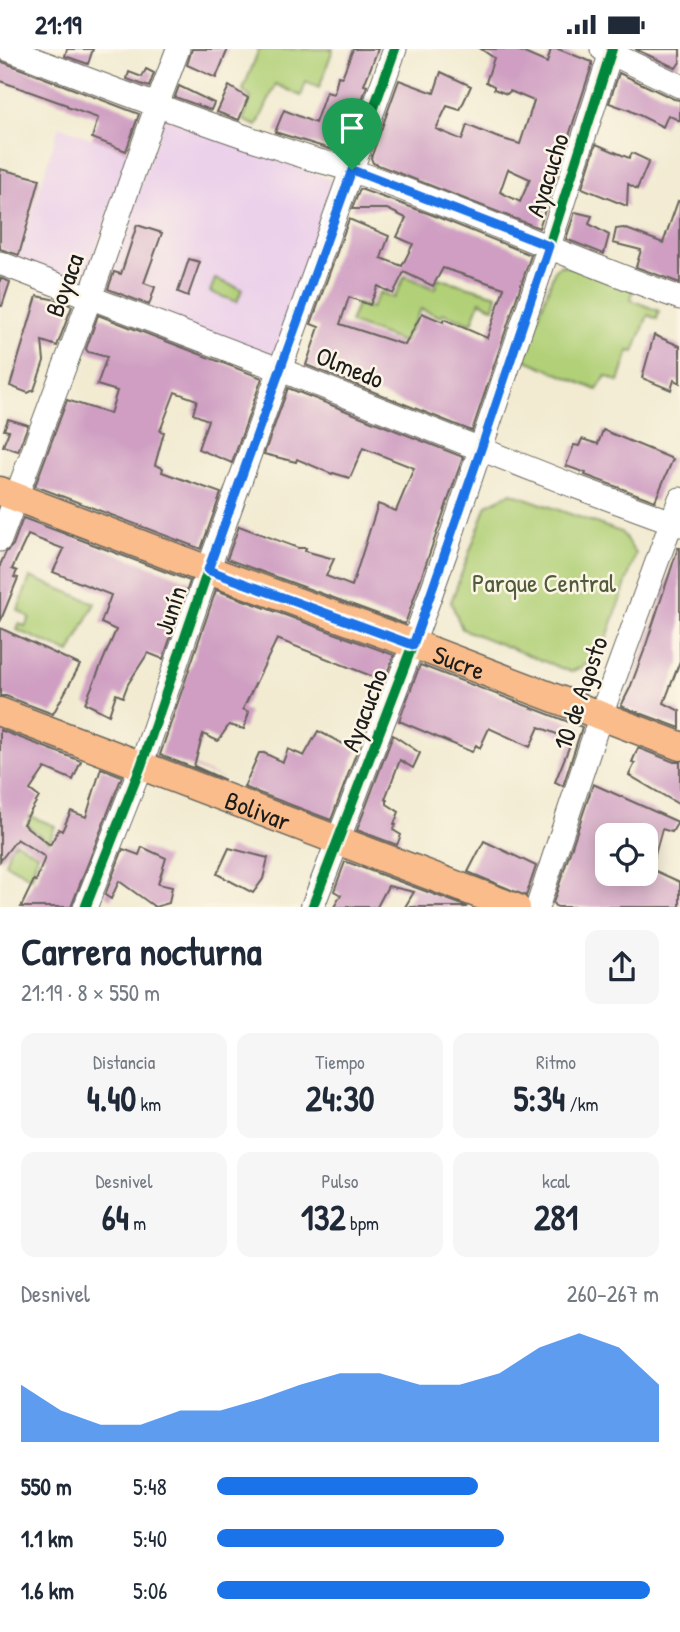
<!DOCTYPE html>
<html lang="es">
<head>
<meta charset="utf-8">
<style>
	:root { --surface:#fff; --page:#f6f6f7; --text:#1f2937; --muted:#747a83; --accent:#1a73e8 }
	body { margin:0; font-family:"Patrick Hand",sans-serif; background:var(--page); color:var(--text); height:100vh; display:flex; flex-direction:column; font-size:26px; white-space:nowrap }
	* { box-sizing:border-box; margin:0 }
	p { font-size:23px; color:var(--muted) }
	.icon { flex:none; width:38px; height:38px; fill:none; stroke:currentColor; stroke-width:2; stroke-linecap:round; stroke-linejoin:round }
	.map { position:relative; height:858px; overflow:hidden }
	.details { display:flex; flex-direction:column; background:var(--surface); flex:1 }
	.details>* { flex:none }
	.buttons { position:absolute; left:595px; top:774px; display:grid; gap:14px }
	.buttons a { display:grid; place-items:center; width:63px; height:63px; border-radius:14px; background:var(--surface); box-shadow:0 4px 18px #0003; font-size:35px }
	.pin { position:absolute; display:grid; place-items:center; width:60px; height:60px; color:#fff; margin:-72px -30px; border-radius:50% 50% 50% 0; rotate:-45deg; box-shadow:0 0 7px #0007 }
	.pin .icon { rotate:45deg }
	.round { display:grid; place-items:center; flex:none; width:74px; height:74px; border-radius:14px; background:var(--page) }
	.summary { display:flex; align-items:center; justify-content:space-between; height:119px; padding:0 21px }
	h1 { font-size:38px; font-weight:700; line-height:52px }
	.metrics { display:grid; grid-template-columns:repeat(3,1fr); gap:10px; height:119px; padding:7px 21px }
	.metrics div { display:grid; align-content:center; border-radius:14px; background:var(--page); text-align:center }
	.metrics b { font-size:35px; font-weight:700 }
	.metrics small { font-size:19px; font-weight:400 }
	.metrics p { font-size:19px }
	.chart { height:196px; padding:14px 21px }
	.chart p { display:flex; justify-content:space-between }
	.chart svg { width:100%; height:126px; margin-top:7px; fill:var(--accent); opacity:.7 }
	ul { padding:0 21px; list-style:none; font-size:23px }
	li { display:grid; grid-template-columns:112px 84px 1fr; align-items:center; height:52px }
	li i { height:18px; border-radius:9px; background:var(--accent) }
	.status { display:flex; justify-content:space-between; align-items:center; height:49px; padding:0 35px; background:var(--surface); direction:ltr }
	.status svg { height:19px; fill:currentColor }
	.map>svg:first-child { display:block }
	.built { fill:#ecd1ea }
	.green { fill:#b1d077; stroke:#66764a; stroke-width:2 }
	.building { fill:#cf9ec2; fill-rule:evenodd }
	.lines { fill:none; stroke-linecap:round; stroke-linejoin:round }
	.minor-casing { stroke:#67645c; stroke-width:25 }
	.major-casing { stroke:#67645c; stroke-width:31 }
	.minor { stroke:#fff; stroke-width:23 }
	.major { stroke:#f9bc8a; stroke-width:28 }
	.cycleway-casing { stroke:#fcf5e5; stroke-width:15 }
	.cycleway { stroke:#00873e; stroke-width:10 }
	.route-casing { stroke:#fff; stroke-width:14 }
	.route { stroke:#1a73e8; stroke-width:9 }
	.labels { text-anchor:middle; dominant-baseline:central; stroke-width:5; stroke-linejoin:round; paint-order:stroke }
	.street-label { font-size:26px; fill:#1c1c1c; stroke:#fcf5e5 }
	.park-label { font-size:26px; fill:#505b3c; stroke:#fcf5e5 }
</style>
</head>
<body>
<div class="status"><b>21:19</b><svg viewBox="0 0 49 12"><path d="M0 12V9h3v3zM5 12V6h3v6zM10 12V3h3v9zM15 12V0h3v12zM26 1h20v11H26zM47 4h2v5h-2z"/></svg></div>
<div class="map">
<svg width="680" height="859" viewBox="0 0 680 859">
	<rect width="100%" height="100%" fill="#fcf5e5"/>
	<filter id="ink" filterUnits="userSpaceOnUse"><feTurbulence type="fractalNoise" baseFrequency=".0143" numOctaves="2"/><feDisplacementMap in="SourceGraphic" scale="14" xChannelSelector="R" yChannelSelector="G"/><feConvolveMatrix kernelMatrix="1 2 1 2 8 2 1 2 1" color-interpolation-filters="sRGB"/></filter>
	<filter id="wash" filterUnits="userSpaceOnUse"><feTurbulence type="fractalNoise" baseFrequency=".00686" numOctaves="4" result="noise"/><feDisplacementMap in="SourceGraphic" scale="28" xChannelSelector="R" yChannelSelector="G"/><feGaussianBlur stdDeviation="1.57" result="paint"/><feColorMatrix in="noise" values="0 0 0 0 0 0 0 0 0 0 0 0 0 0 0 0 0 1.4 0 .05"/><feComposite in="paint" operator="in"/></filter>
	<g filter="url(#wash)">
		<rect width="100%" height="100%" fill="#f2ebd2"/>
		<path class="built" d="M165,67L329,130L336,142L274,311L147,263L156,237L118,224L112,218Z
			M59,77L130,104L82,240L16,216Z"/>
		<path class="green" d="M259,0H333L319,39L306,33L301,47L276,35L257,77L243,71L251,49L243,41Z
			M561,216L579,220L633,241L631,251L659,262L657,270L648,266L634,303L629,302L619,333L606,327L597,341L524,310L555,220Z
			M405,227L435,240L438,229L497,246L494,259L480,252L472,274L442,264L441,268L421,260L403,293L350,274L357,255L371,259L380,243L394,249Z
			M215,230L242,240L237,253L210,243Z
			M511,444L621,483L636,505L600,609L571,623L462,580L451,553L487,456Z
			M30,528L95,554L70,604L17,581L19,575L25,577L30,569L18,561Z
			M30,767L55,777L49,793L27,776Z
			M16,793L37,805L32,829L5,814L11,797Z"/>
		<g id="blocks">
			<path class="building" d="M67,0H93L88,15L65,7Z
				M192,0H228L216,29L187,16Z
				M353,0H378L364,36L367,37L343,104L275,83L284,61L315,74L326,43L334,45L338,27L342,28Z
				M481,0H515L547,14L551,0H558L592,13V16L539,179L373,114L371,109L399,31L434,44L441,23L471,37L460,61L447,57L436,80L462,91L467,76L496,88L520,95L534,52L510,42L507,45L494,40V37L486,33L494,9ZM508,120L530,130L520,153L500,143Z
				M635,0H680V13L676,19Z
				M0,12L139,65L126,102L92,89L98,69L67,58V56L0,32Z
				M146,20L154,24L149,38L127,30L129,23L142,28Z
				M619,24L674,50L680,51V72L668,66L663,78L629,61L609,54Z
				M179,37L214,54L211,61L175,48Z
				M229,37L248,49L239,71L217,63Z
				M596,95L629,109L632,104L649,112L637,140L628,135L627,157L582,139Z
				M0,120L40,130L19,206L0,200Z
				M360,140L430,165L531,206L472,382L306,316L319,278L311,275L349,170L389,187L381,209L402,217L413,195L397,188L406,169L387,160H352ZM443,219L504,239L487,289L444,270L443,273L422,264L405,296L340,275L349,248L370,256L378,237L393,245L404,223L433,237Z
				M678,152L680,153V234L636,218L641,201L613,194L616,180L624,179L663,194Z
				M575,163L592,167L589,175L609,186L604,205L566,190Z
				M137,176L162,184L144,234L155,238L149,256L108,240L114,223L121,225Z
				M189,210L200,213L188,247L178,243Z
				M0,229L10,233L2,257H0Z
				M37,247L61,252L72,257L57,297L42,292L44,312L34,341L28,344L10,337Z
				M98,266L262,329L232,414L198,400L208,371L193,365L197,351L175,343L160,382L164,383L155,416L163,419L162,423L221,444L201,500L35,437L67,351L110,365L117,342L97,336L107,308L88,303L86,300Z
				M654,286L680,297V334L674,331L671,341L642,329Z
				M288,339L463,408L405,575L227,510L239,477L298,499H306L305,502L334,510L326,527L352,537L378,455L396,462L414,419L363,399L350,429L333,424L332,425L297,410L296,413L264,405Z
				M8,370L28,376L18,402L3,397L9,382L4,381Z
				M603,381L673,410L655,452L585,426L586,424L566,417L574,396L579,397L582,390L598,395Z
				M23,469L190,532L163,610L148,604L128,635L123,648L116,645L109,666L85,654L116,581L101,574L111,546L53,523L64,500L28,486L12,520L17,522L14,528L18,529L0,573V516L6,503L13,496Z
				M678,499H680V612L664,654L680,662V679L621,657L630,639L644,602Z
				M216,541L394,606L384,632L277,590L243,660L249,663L244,680L229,676L218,692L203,685L194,717L225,731L160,706Z
				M0,579L80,616L53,665L6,647H0Z
				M420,616L582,678L563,737L555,733L572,691L539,678L530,698L489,679L480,699L476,696L472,703L399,672Z
				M0,681L81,712L73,731L45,719L30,741L39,748L23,775L50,796L59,780L62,782L71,762L86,768L101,719L122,727L71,858H21L34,831L36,832L45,808L17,790L0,812Z
				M318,682L357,702L331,771L244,738L259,704H264L283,713L288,700L304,707Z
				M393,686L420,704L413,719L400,711L385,750L387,751V755L399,763L394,775L396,776L393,781L401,786L397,796L357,781Z
				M638,699L674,713H680V756L629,726L635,714L632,713Z
				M593,735L678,773L672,783L662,780L651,820L680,833V858H558L555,857L553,854ZM607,786H646V824H607Z
				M484,792L536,817L526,847L468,823Z
				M142,798L166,809L158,835L172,838L169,854L155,858L119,832L111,850L105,846L123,800L139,806Z
				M229,799L268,809L263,830L253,844L217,825Z
				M345,813H347L468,858H405L414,843L388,837L377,858H334L341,846L334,842Z"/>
		</g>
	</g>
	<g filter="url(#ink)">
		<use href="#blocks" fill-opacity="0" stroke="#67645c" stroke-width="2"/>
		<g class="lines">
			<g class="minor-casing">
				<path id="minor" d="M7,0C108,38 209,77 312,110C326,114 340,117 353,122C464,160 570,210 680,249
					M602,0L680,37
					M0,214L281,321L574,437L680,476
					M0,491L90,249L157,56L178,0
					M85,859L141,717L208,521L395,0
					M312,859L413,595L446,502L549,197L612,0
					M537,859L601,666L680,450"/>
			</g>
			<g class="major-casing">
				<g id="major">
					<path id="s1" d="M0,442L208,521L413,595L680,697"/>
					<path id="s2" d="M0,663L516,859"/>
				</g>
			</g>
			<use href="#minor" class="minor"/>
			<use href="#major" class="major"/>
			<g class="cycleway-casing">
				<path id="cycleway" d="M85,859L141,717L208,521L395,0
					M312,859L413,595L446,502L549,197L612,0"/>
			</g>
			<use href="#cycleway" class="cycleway"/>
		</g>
	</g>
	<g class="lines" filter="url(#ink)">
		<g class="route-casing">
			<path id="route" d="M352,121L549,197L481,400L413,596L208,521Z"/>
		</g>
		<use href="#route" class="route"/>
	</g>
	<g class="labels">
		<g class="street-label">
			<text transform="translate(547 126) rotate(-72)">Ayacucho</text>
			<text transform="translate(64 236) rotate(-70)">Boyaca</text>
			<text transform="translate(350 318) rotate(22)">Olmedo</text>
			<text transform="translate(170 561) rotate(-71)">Junín</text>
			<text stroke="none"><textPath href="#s1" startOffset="490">Sucre</textPath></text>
			<text transform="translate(580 644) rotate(-71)">10 de Agosto</text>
			<text transform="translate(364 661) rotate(-69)">Ayacucho</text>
			<text stroke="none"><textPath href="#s2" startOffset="276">Bolivar</textPath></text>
		</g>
		<g class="park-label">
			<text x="544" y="533">Parque Central</text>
		</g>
	</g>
</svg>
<div class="buttons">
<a><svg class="icon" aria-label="locate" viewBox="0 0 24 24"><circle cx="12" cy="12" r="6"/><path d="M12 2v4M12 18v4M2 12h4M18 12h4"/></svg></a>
</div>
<div class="pin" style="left:352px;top:121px;background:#1e9e55"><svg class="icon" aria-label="arrive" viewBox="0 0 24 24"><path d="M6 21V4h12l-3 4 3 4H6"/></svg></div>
</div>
<section class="details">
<div class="summary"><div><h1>Carrera nocturna</h1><p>21:19 · 8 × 550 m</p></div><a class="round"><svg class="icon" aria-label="share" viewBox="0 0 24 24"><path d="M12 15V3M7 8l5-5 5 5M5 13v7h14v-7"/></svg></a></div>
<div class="metrics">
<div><p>Distancia</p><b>4.40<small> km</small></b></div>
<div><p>Tiempo</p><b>24:30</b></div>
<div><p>Ritmo</p><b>5:34<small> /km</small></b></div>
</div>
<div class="metrics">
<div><p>Desnivel</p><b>64<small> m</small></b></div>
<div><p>Pulso</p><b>132<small> bpm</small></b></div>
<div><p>kcal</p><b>281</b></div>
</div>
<div class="chart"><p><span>Desnivel</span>260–267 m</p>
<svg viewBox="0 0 160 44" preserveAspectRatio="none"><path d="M0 44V24L10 33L20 38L30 38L40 33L50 33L60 29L70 24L80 20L90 20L100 24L110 24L120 20L130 11L140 6L150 11L160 24V44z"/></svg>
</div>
<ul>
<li><b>550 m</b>5:48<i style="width:59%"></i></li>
<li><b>1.1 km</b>5:40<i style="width:65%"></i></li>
<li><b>1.6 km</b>5:06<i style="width:98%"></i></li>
</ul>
</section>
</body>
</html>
